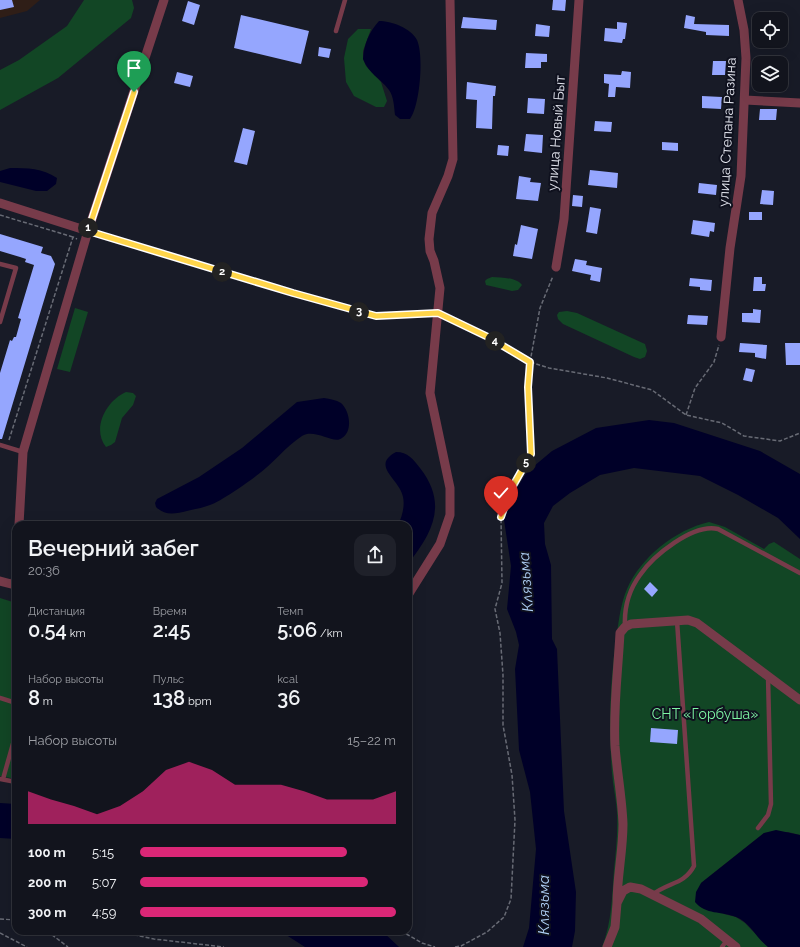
<!DOCTYPE html>
<html lang="ru">
<head>
<meta charset="utf-8">
<style>
	:root { --surface:#12141d; --page:#1f212a; --text:#f1f3f6; --muted:#9c9ea4; --line:#31333b; --accent:#db2777 }
	body { margin:0; font-family:Raleway,sans-serif; background:var(--page); color:var(--text); height:100vh; display:flex; flex-direction:column; font-size:15px; white-space:nowrap }
	* { box-sizing:border-box; margin:0 }
	p { font-size:13px; color:var(--muted) }
	.icon { flex:none; width:22px; height:22px; fill:none; stroke:currentColor; stroke-width:2; stroke-linecap:round; stroke-linejoin:round }
	.map { position:relative; flex:1; overflow:hidden }
	.side { position:absolute; left:12px; top:521px; width:400px; height:414px; display:flex; flex-direction:column; background:var(--surface); border-radius:12px; box-shadow:0 4px 16px #0002,0 0 0 1px var(--line) }
	.side>* { flex:none }
	.buttons { position:absolute; left:752px; top:12px; display:grid; gap:8px }
	.buttons a { display:grid; place-items:center; width:36px; height:36px; border-radius:8px; background:var(--surface); box-shadow:0 4px 16px #0002,0 0 0 1px var(--line); font-size:20px }
	.pin { position:absolute; display:grid; place-items:center; width:34px; height:34px; color:#fff; margin:-41px -17px; border-radius:50% 50% 50% 0; rotate:-45deg; box-shadow:0 0 4px #0007 }
	.pin .icon { rotate:45deg }
	.km { position:absolute; width:20px; height:20px; margin:-10px; border-radius:50%; background:#222; color:#fff; font-size:11px; line-height:20px; text-align:center }
	.round { display:grid; place-items:center; flex:none; width:42px; height:42px; border-radius:12px; background:var(--page) }
	.head { display:flex; align-items:center; justify-content:space-between; height:68px; padding:0 16px }
	h1 { font-size:22px; font-weight:600; line-height:30px }
	.stats { display:grid; grid-template-columns:repeat(3,1fr); gap:6px; height:68px; padding:4px 16px }
	.stats div { display:grid; align-content:center }
	.stats b { font-size:20px; font-weight:600 }
	.stats small { font-size:11px; font-weight:400 }
	.stats p { font-size:11px }
	.chart { height:112px; padding:8px 16px }
	.chart p { display:flex; justify-content:space-between }
	.chart svg { width:100%; height:72px; margin-top:4px; fill:var(--accent); opacity:.7 }
	ul { padding:0 16px; list-style:none; font-size:13px }
	li { display:grid; grid-template-columns:64px 48px 1fr; align-items:center; height:30px }
	li i { height:10px; border-radius:5px; background:var(--accent) }
	.map>svg:first-child { display:block }
	.industrial { fill:#2f1e17 }
	.green { fill:#124625 }
	.water { fill:#000028 }
	.building { fill:#95a6fe }
	.lines { fill:none; stroke-linecap:round; stroke-linejoin:round }
	.path { stroke:#686b75; stroke-width:1.5; stroke-dasharray:4 2; stroke-linecap:butt }
	.service { stroke:#773b4a; stroke-width:4.5 }
	.minor { stroke:#773b4a; stroke-width:9 }
	.route-casing { stroke:#fff; stroke-width:8 }
	.route { stroke:#ffd54a; stroke-width:5 }
	.labels { text-anchor:middle; dominant-baseline:central; stroke-width:4; stroke-linejoin:round; paint-order:stroke }
	.street-label { font-size:14px; fill:#e4e6ef; stroke:#0f111e }
	.park-label { font-size:14px; fill:#7ef6a4; stroke:#0f111e }
	.water-label { font-size:15px; font-style:italic; fill:#aecef4; stroke:#0f111e }
</style>
</head>
<body>
<div class="map">
<svg width="800" height="947" viewBox="0 0 800 947">
	<rect width="100%" height="100%" fill="#181b27"/>
	<path class="industrial" d="M0,0H40L27,11L0,18Z"/>
	<path class="green" d="M84,0H132L134,8L131,18L58,78L0,110V70L19,60L67,26Z
		M358,29H371L363,51V59L366,66L381,82L387,101L384,107H376L354,96L346,82L344,58L348,39Z
		M492,277C501,278 516,277 522,285L518,290L512,291L486,285L485,281L487,279Z
		M75,308L88,312L70,372L57,369Z
		M567,311L577,313L645,344L647,351L645,357L640,359L634,357L563,324L558,319L557,315L559,312Z
		M126,392L133,393L136,396L133,405L122,418L115,442L111,445L106,447C91,428 107,400 126,392Z
		M709,522L725,527L764,549L769,544L774,542L800,559V835L788,832L764,833L701,883L724,914L736,917L745,923L768,947H602C612,922 612,896 614,869C616,851 618,831 617,812C616,799 613,786 612,773C608,726 610,680 617,633C619,619 621,603 627,589C641,557 675,530 709,522Z
		M0,598L16,603V779L0,776Z"/>
	<path class="water" d="M379,21C391,21 411,28 417,40C424,55 420,106 410,119H400L395,115C394,107 394,97 389,90C380,78 369,74 363,59C364,44 369,32 379,21Z
		M10,168C28,168 42,168 57,178L56,184L47,191H36L0,182V171Z
		M324,398C330,399 336,400 341,403C350,411 353,431 342,438C334,445 315,428 302,436C285,447 273,464 256,476C247,483 220,502 210,505C203,508 194,509 187,511C175,514 165,516 156,507L155,503L157,499L199,477L242,448L297,402Z
		M649,420L674,423L760,451L800,474V539L778,518L738,495L700,476L634,468L600,475L570,493L553,506L544,523L545,544L551,565L552,639L557,649L564,811L576,892L575,931L572,947H523L529,928L536,849L530,792L519,750L515,669L519,645L516,632L507,609L511,566L504,520L513,494L527,472L552,451L596,428Z
		M396,452C408,452 413,459 420,468C448,504 433,532 408,564V525H398C402,517 405,506 403,497C400,479 370,466 396,452Z
		M0,803L16,804V839L0,838Z
		M776,830L800,835V947H768C756,938 750,922 736,917C721,911 706,915 695,902L696,892L701,883L764,833Z
		M280,931H382L399,947H305Z"/>
	<path class="building" d="M0,0H12L14,7L0,10Z
		M553,0H566L565,11L552,10Z
		M188,1L200,5L194,25L182,21Z
		M241,15L309,31L301,64L234,48Z
		M686,15L695,17L694,24L729,25V36L706,35V32L684,28Z
		M463,17L497,20L496,30L461,28Z
		M617,22L627,23L625,39H623L622,43L604,41L605,28L617,29Z
		M536,24L550,26L549,37L535,36Z
		M319,47L331,49L329,58L318,56Z
		M526,53L547,54V62H541V68H525Z
		M713,61H726L725,75H712Z
		M622,71L631,72L630,88L616,87L615,97H608L609,84L604,83V74L621,75Z
		M177,72L193,76L190,87L174,83Z
		M467,82L496,86L495,96H493L492,129L476,128L477,100L466,99Z
		M702,96L722,97L721,109L702,108Z
		M528,98L545,99L544,114L527,113Z
		M760,109H777L776,120H759Z
		M595,121L612,122L611,132L594,131Z
		M243,128L255,131L247,165L234,162Z
		M526,134L543,135L542,153L524,151Z
		M662,142L678,143V151L662,150Z
		M498,145L509,146L508,156L497,155Z
		M590,170L618,173L617,188L588,185Z
		M519,176L531,178L530,182L541,183L538,201L516,199Z
		M699,183L717,185L716,195L698,193Z
		M762,190L774,191L773,205L760,204Z
		M573,195L583,196L582,207L572,206Z
		M590,207L601,209L597,234L586,232Z
		M749,212H762V220H749Z
		M693,220L715,223L714,232L710,231L709,237L691,234Z
		M521,225L538,229L532,259L513,256L515,244L517,245Z
		M0,234L43,247L41,253L51,256L55,264L2,439H0V373L10,340L12,341L14,337H16L21,319L18,318L34,265L25,262L26,259L20,257L0,251Z
		M575,259L587,261L586,265L602,268L600,282L590,280L591,275L572,271Z
		M754,277H762V284H766L765,291H753Z
		M690,278L712,280L711,291L700,290V287L689,286Z
		M753,309L761,310L760,323L742,322V313H753Z
		M688,315L708,316L707,325L687,324Z
		M740,343L767,345L766,359L755,357V353L739,352Z
		M785,343H800V365H786Z
		M746,368L755,370L752,382L743,380Z
		M650,582L658,590L652,597L644,589Z
		M651,728L678,730L677,744L650,742Z"/>
	<g class="lines">
		<path class="path" d="M0,215L73,237
			M446,317L488,337L530,362L549,368L607,378L652,390L686,415L722,423L744,436L780,441L800,433
			M686,415L695,388L714,362L719,345
			M9,440L73,237L77,239
			M0,919L16,920
			M47,931L68,947
			M129,931L135,935L154,939L224,947
			M401,931L422,943L435,947
			M0,933L27,947
			M455,947L461,946L487,932L504,917L511,899L515,820L512,775L503,725V675L500,633L495,609L502,583L501,517L511,491L531,454L527,387L530,362L540,308L553,276"/>
		<path class="service" d="M336,31L345,0
			M88,231L293,293L376,316L438,313
			M0,264L16,268L0,322
			M0,445L23,452
			M625,627C624,609 629,590 640,575C653,556 693,523 718,529L800,573
			M0,698L16,703
			M0,779L16,782
			M3,779L16,733
			M758,828L768,815L771,804L768,676
			M652,895C668,882 684,885 694,866L677,621
			M722,947L727,940"/>
		<path class="minor" d="M745,100L800,103
			M0,203L88,231
			M556,267L564,219L579,0
			M721,337L730,248L741,176L746,58L744,30L738,0
			M19,525L23,452L88,231L164,0
			M0,581L15,585L16,570
			M408,595L440,544L450,515V488L430,393L440,288L434,261L430,251L429,239L432,213L448,176L453,159L450,0
			M617,903C617,877 623,851 623,824C622,798 617,772 615,746C613,708 618,671 620,633L625,627L631,624L688,620L697,623L800,700
			M607,947L615,927L617,903L623,891L630,887L641,889L701,919L736,947"/>
	</g>
	<g class="lines">
		<g class="route-casing">
			<path id="route" d="M134,92L88,231L293,293L376,316L438,313L488,337L530,362L528,387L531,454L510,491L501,517"/>
		</g>
		<use href="#route" class="route"/>
	</g>
	<g class="labels">
		<g class="street-label">
			<text transform="translate(727 132) rotate(-87)">улица Степана Разина</text>
			<text transform="translate(556 133) rotate(-86)">улица Новый Быт</text>
		</g>
		<g class="park-label">
			<text x="705" y="714">СНТ «Горбуша»</text>
		</g>
		<g class="water-label">
			<text transform="translate(526 582) rotate(-94)">Клязьма</text>
			<text transform="translate(544 905) rotate(-90)">Клязьма</text>
		</g>
	</g>
</svg>
<div class="buttons">
<a><svg class="icon" aria-label="locate" viewBox="0 0 24 24"><circle cx="12" cy="12" r="6"/><path d="M12 2v4M12 18v4M2 12h4M18 12h4"/></svg></a>
<a><svg class="icon" aria-label="layers" viewBox="0 0 24 24"><path d="M12 4l9 5-9 5-9-5zM3 14l9 5 9-5"/></svg></a>
</div>
<div class="pin" style="left:134px;top:92px;background:#1e9e55"><svg class="icon" aria-label="arrive" viewBox="0 0 24 24"><path d="M6 21V4h12l-3 4 3 4H6"/></svg></div>
<div class="pin" style="left:501px;top:517px;background:#d93025"><svg class="icon" aria-label="check" viewBox="0 0 24 24"><path d="M5 12l5 5 9-10"/></svg></div>
<b class="km" style="left:88px;top:228px">1</b>
<b class="km" style="left:222px;top:272px">2</b>
<b class="km" style="left:359px;top:312px">3</b>
<b class="km" style="left:495px;top:341px">4</b>
<b class="km" style="left:526px;top:463px">5</b>
<section class="side">
<div class="head"><div><h1>Вечерний забег</h1><p>20:36</p></div><a class="round"><svg class="icon" aria-label="share" viewBox="0 0 24 24"><path d="M12 15V3M7 8l5-5 5 5M5 13v7h14v-7"/></svg></a></div>
<div class="stats">
<div><p>Дистанция</p><b>0.54<small> km</small></b></div>
<div><p>Время</p><b>2:45</b></div>
<div><p>Темп</p><b>5:06<small> /km</small></b></div>
</div>
<div class="stats">
<div><p>Набор высоты</p><b>8<small> m</small></b></div>
<div><p>Пульс</p><b>138<small> bpm</small></b></div>
<div><p>kcal</p><b>36</b></div>
</div>
<div class="chart"><p><span>Набор высоты</span>15–22 m</p>
<svg viewBox="0 0 160 44" preserveAspectRatio="none"><path d="M0 44V24L10 29L20 33L30 38L40 33L50 24L60 11L70 6L80 11L90 20L100 20L110 20L120 24L130 29L140 29L150 29L160 24V44z"/></svg>
</div>
<ul>
<li><b>100 m</b>5:15<i style="width:81%"></i></li>
<li><b>200 m</b>5:07<i style="width:89%"></i></li>
<li><b>300 m</b>4:59<i style="width:100%"></i></li>
</ul>
</section>
</div>
</body>
</html>
